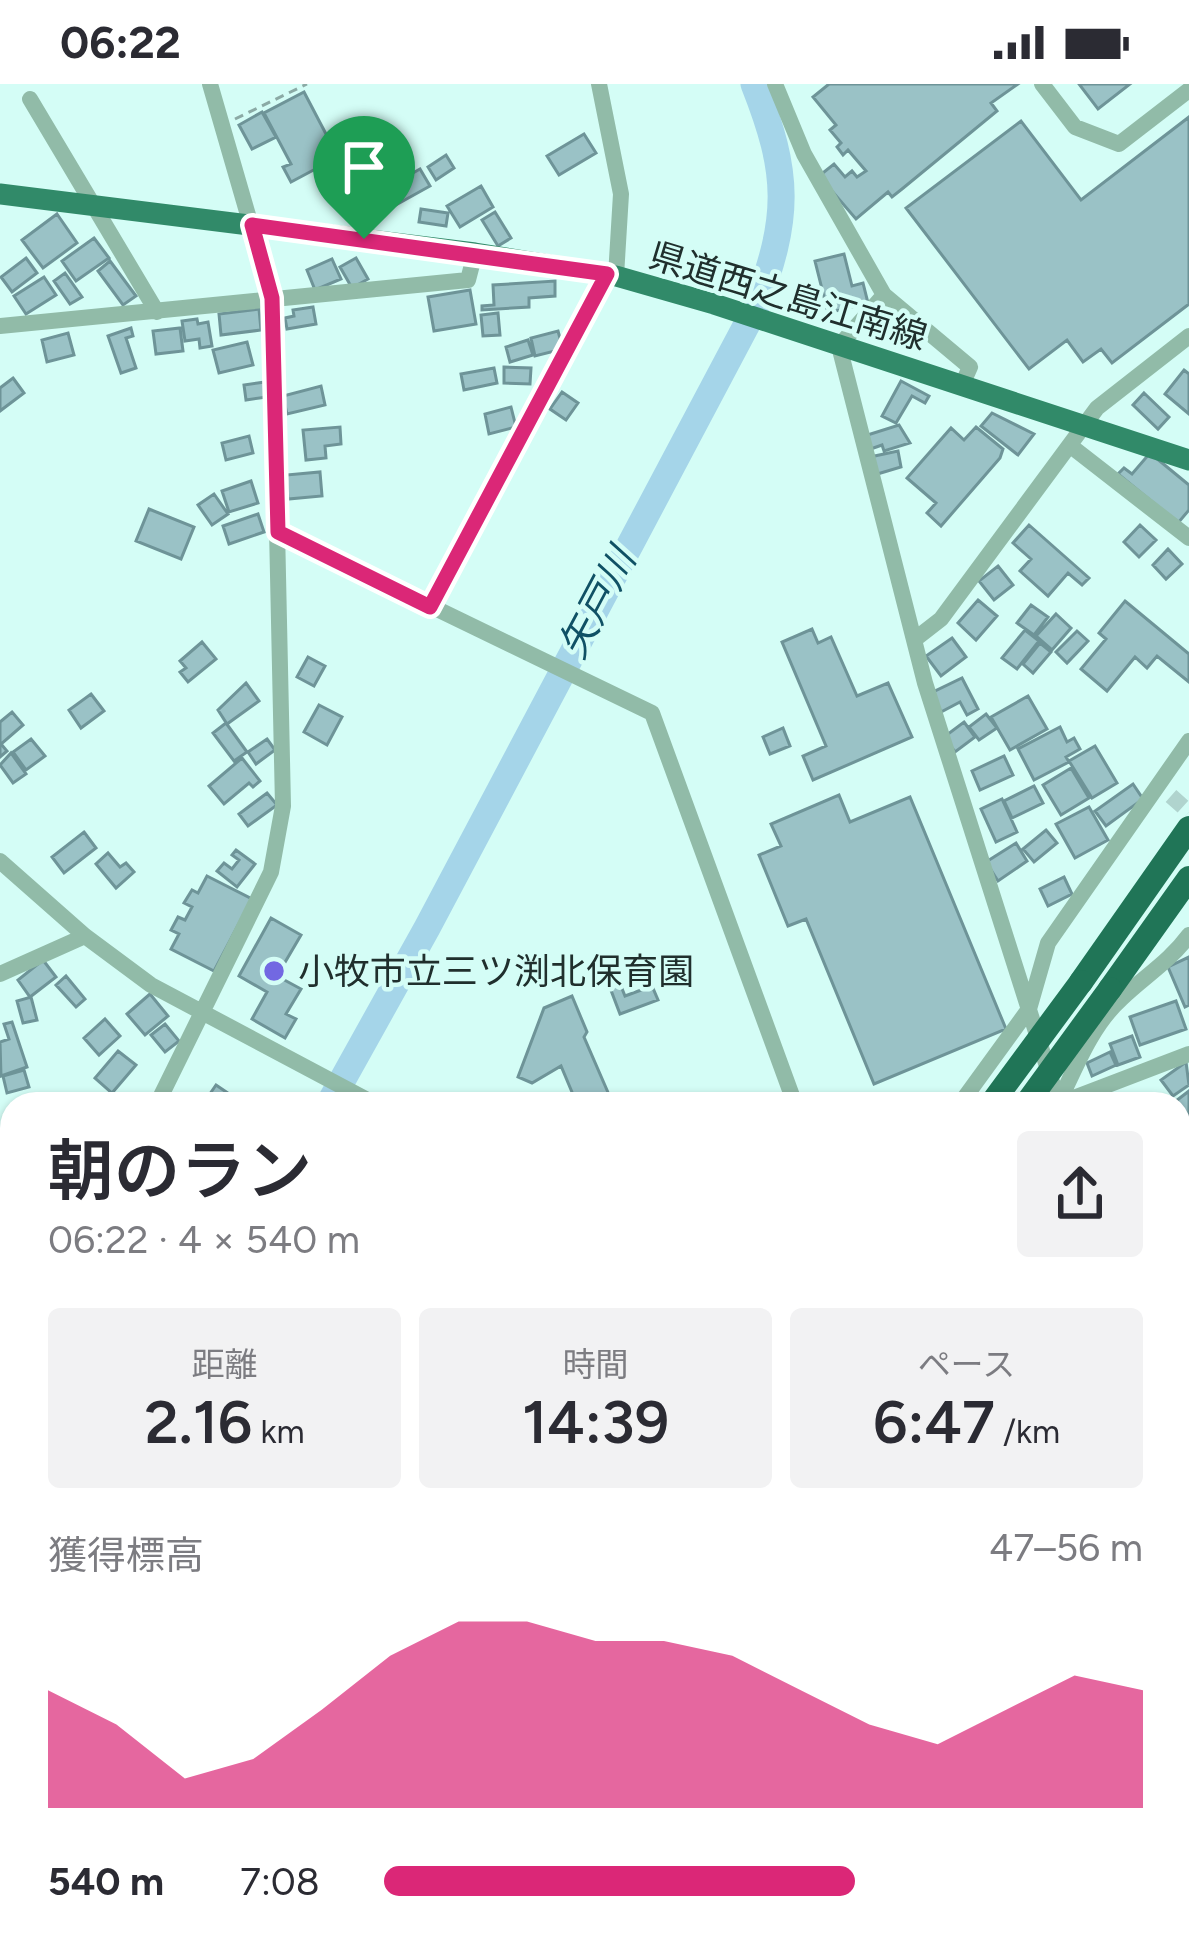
<!DOCTYPE html>
<html lang="ja">
<head>
<meta charset="utf-8">
<style>
	:root { --surface:#fff; --page:#f2f2f3; --text:#2b2b33; --muted:#7c7c81; --accent:#db2777 }
	body { margin:0; font-family:Figtree,"Noto Sans JP",sans-serif; background:var(--page); color:var(--text); height:100vh; display:flex; flex-direction:column; font-size:45px; white-space:nowrap }
	* { box-sizing:border-box; margin:0 }
	p { font-size:39px; color:var(--muted) }
	.icon { flex:none; width:66px; height:66px; fill:none; stroke:currentColor; stroke-width:2; stroke-linecap:round; stroke-linejoin:round }
	.map { position:relative; flex:1; overflow:hidden }
	.panel { position:absolute; left:0px; top:1008px; width:1191px; height:858px; display:flex; flex-direction:column; background:var(--surface); border-radius:36px 36px 0 0; box-shadow:0 3px 9px #0004 }
	.panel>* { flex:none }
	.pin { position:absolute; display:grid; place-items:center; width:102px; height:102px; color:#fff; margin:-123px -51px; border-radius:50% 50% 50% 0; rotate:-45deg; box-shadow:0 0 12px #0007 }
	.pin .icon { rotate:45deg }
	.round { display:grid; place-items:center; flex:none; width:126px; height:126px; border-radius:12px; background:var(--page) }
	.head { display:flex; align-items:center; justify-content:space-between; height:204px; padding:0 48px }
	h1 { font-size:66px; font-weight:600; line-height:90px }
	.figures { display:grid; grid-template-columns:repeat(3,1fr); gap:18px; height:204px; padding:12px 48px }
	.figures div { display:grid; align-content:center; border-radius:12px; background:var(--page); text-align:center }
	.figures b { font-size:60px; font-weight:600 }
	.figures small { font-size:33px; font-weight:400 }
	.figures p { font-size:33px }
	.chart { height:336px; padding:24px 48px }
	.chart p { display:flex; justify-content:space-between }
	.chart svg { width:100%; height:216px; margin-top:12px; fill:var(--accent); opacity:.7 }
	ul { padding:0 48px; list-style:none; font-size:39px }
	li { display:grid; grid-template-columns:192px 144px 1fr; align-items:center; height:90px }
	li i { height:30px; border-radius:15px; background:var(--accent) }
	.status { display:flex; justify-content:space-between; align-items:center; height:84px; padding:0 60px; background:var(--surface); direction:ltr }
	.status svg { height:33px; fill:currentColor }
	.map>svg:first-child { display:block }
	.lines { fill:none; stroke-linecap:round; stroke-linejoin:round }
	.river { stroke:#a5d5e9; stroke-width:27 }
	.building { fill:#9ac2c6; stroke:#6e9498; stroke-width:3 }
	.minor-tunnel { stroke:#b0d4ce; stroke-width:16; stroke-dasharray:16 8; stroke-linecap:butt }
	.path { stroke:#8baaa5; stroke-width:3; stroke-dasharray:9 6; stroke-linecap:butt }
	.minor { stroke:#91bba8; stroke-width:16 }
	.major { stroke:#318a69; stroke-width:21 }
	.highway { stroke:#207557; stroke-width:24 }
	.highway-bridge { stroke:#207557; stroke-width:24 }
	.route-casing { stroke:#fff; stroke-width:24 }
	.route { stroke:#db2777; stroke-width:15 }
	.poi-dot { fill:#7268e2; stroke:#d4fdf6; stroke-width:4.5 }
	.labels { text-anchor:middle; dominant-baseline:central; stroke-width:9; stroke-linejoin:round; paint-order:stroke }
	.street-label { font-size:36px; fill:#202f2d; stroke:#d4fdf6 }
	.poi-label { font-size:36px; fill:#202f2d; stroke:#d4fdf6; text-anchor:start }
	.water-label { font-size:39px; font-style:italic; fill:#105165; stroke:#d4fdf6 }
</style>
</head>
<body>
<div class="status"><b>06:22</b><svg viewBox="0 0 49 12"><path d="M0 12V9h3v3zM5 12V6h3v6zM10 12V3h3v9zM15 12V0h3v12zM26 1h20v11H26zM47 4h2v5h-2z"/></svg></div>
<div class="map">
<svg width="1189" height="1866" viewBox="0 0 1189 1866">
	<rect width="100%" height="100%" fill="#d4fdf6"/>
	<g class="lines">
		<path class="river" d="M329,1020L427,844L755,225C790,133 790,91 754,0
			M0,1637L12,1615"/>
	</g>
	<path class="building" d="M829,0H1018L991,19L997,27L902,105L892,113L888,108L856,135L819,92L834,80L845,93L852,87L857,93L866,87L848,66L843,71L837,63L841,59L830,46L836,41L813,13Z
		M1079,0H1130L1098,25Z
		M304,8L338,73L291,98L283,83L291,80L264,29Z
		M262,28L276,53L252,65L239,41Z
		M1189,33V220L1112,279L1101,265L1083,278L1067,256L1029,285L906,124L1021,37L1081,116Z
		M584,50L596,69L559,91L547,72Z
		M446,71L454,84L436,96L428,83Z
		M420,85L430,102L367,137L358,120Z
		M481,102L493,123L460,143L447,122Z
		M421,125L448,129L446,142L419,138Z
		M495,128L511,154L498,162L482,136Z
		M57,130L77,159L43,184L22,156Z
		M94,154L109,174L76,197L62,177Z
		M844,170L852,202L863,199L868,219L828,229L815,177Z
		M26,174L37,189L12,208L1,193Z
		M356,174L368,195L352,204L340,183Z
		M332,175L341,195L315,206L307,186Z
		M110,177L136,212L123,221L98,187Z
		M65,189L82,213L70,220L54,197Z
		M44,193L56,211L26,230L14,212Z
		M555,197V212L529,214V223L482,226V222L494,221L493,201Z
		M470,206L476,240L434,247L428,213Z
		M313,223L316,240L287,245L285,234L294,232L293,226Z
		M259,225L261,246L221,251L219,230Z
		M498,229L500,251L483,252L481,231Z
		M197,235L198,240L208,238L212,262L200,264L199,255L185,257L182,237Z
		M131,244L133,252L126,254L136,284L121,289L108,252Z
		M180,244L183,267L156,270L153,247Z
		M558,247L563,265L535,272L531,254Z
		M68,249L74,271L47,278L42,256Z
		M528,256L533,271L510,278L506,263Z
		M247,258L253,281L219,289L213,266Z
		M504,283L531,284L530,300L504,299Z
		M494,284L497,299L464,306L461,290Z
		M1184,286L1189,290V330L1165,310Z
		M13,294L24,309L0,327V304Z
		M901,297L929,312L925,319L912,312L896,339L882,332Z
		M265,298L267,313L246,316L244,301Z
		M321,302L325,321L287,330L283,312Z
		M562,308L578,319L566,336L550,325Z
		M1144,309L1169,333L1158,345L1133,321Z
		M511,323L516,343L489,350L485,330Z
		M992,329L1034,350L1018,371L981,342Z
		M899,341L910,359L884,367L882,361L865,367L861,353Z
		M340,343L341,360L325,362L326,374L306,376L303,346Z
		M976,343L1003,365L1000,374L941,442L927,429L936,419L907,394L951,344L964,356Z
		M249,352L253,369L226,376L222,359Z
		M898,367L901,383L874,391L870,373Z
		M1150,369L1189,401V426L1178,439L1118,390L1124,384L1132,390Z
		M320,388L322,412L288,415L286,391Z
		M251,397L258,419L229,428L222,407Z
		M214,410L228,430L212,441L198,421Z
		M149,425L194,443L181,475L136,457Z
		M258,430L264,448L229,460L223,442Z
		M1029,441L1089,494L1082,501L1068,489L1048,512L1020,487L1031,475L1013,459Z
		M1140,441L1156,456L1139,473L1124,458Z
		M1168,465L1182,480L1166,495L1153,481Z
		M998,482L1013,501L994,516L979,497Z
		M978,516L997,532L976,556L958,539Z
		M1125,517L1189,570V598L1157,572L1147,584L1135,573L1107,607L1081,585L1106,555L1099,549Z
		M1031,521L1048,533L1034,551L1017,539Z
		M1056,530L1071,544L1052,566L1036,552Z
		M812,545L818,559L831,553L857,612L888,599L912,653L813,696L803,672L826,662L782,558Z
		M1025,546L1039,557L1017,585L1002,574Z
		M1077,547L1088,557L1067,579L1056,568Z
		M952,554L966,573L941,592L926,572Z
		M202,558L216,575L188,598L180,588L186,584L180,577Z
		M1040,559L1051,568L1033,589L1023,580Z
		M308,573L325,582L314,602L297,593Z
		M962,594L978,625L967,631L960,618L941,628L931,609Z
		M246,599L259,617L227,640L218,626Z
		M91,610L104,627L81,644L69,626Z
		M1028,612L1047,645L1010,666L991,633Z
		M319,621L342,633L327,661L304,648Z
		M12,628L23,641L1,660L7,667L0,673V638Z
		M986,630L997,644L979,656L969,643Z
		M964,638L975,653L955,668L944,653Z
		M226,639L247,668L234,677L213,649Z
		M1060,643L1067,658L1074,654L1080,665L1066,673L1069,678L1034,696L1018,665Z
		M783,644L790,662L770,670L763,653Z
		M31,655L45,672L26,686L13,668Z
		M267,655L275,666L256,680L248,668Z
		M1095,662L1117,699L1092,714L1069,677Z
		M11,669L26,690L13,699L0,681Z
		M1004,672L1013,691L980,706L972,687Z
		M242,674L260,697L253,703L249,699L224,720L209,702Z
		M1071,684L1089,714L1061,731L1043,701Z
		M1133,700L1143,715L1106,742L1095,727Z
		M1034,702L1043,719L1012,734L1004,717Z
		M267,709L277,721L248,742L239,730Z
		M839,711L850,738L910,713L1006,945L874,1000L806,835L788,842L759,771L781,762L771,740Z
		M1002,715L1017,748L996,758L981,725Z
		M1089,723L1108,756L1075,774L1056,740Z
		M1046,746L1057,759L1034,778L1023,765Z
		M84,748L96,764L64,789L52,773Z
		M1016,759L1027,777L998,797L986,778Z
		M236,766L255,780L237,803L217,787L224,779L232,785L239,776L232,771Z
		M108,769L120,783L126,779L134,788L116,804L96,780Z
		M207,792L252,815L214,887L171,865L179,850L171,846L178,833L185,836L192,823L184,819L192,806L198,809Z
		M1064,793L1072,810L1048,822L1040,805Z
		M271,834L301,851L277,892L301,905L286,930L296,935L285,954L252,935L267,908L239,892Z
		M1189,873V921L1185,923L1168,883Z
		M43,876L56,893L30,913L18,896Z
		M66,892L85,915L76,923L56,901Z
		M619,897L625,912L652,902L658,916L620,930L609,901Z
		M150,910L168,932L145,951L127,930Z
		M572,912L587,948L584,953L613,1020H577L561,982L532,999L518,993L544,924Z
		M31,913L37,936L23,939L17,917Z
		M1176,917L1186,945L1140,961L1130,933Z
		M105,935L120,952L99,971L84,954Z
		M12,938L27,983L1,992L0,958L9,955L4,940Z
		M165,940L179,957L165,968L151,951Z
		M1132,952L1140,973L1118,981L1110,960Z
		M118,967L136,981L112,1009L95,994Z
		M1110,968L1116,981L1092,992L1087,979Z
		M1186,978L1189,1001L1173,1012L1161,996Z
		M24,986L29,1003L7,1009L3,992Z
		M216,1001L244,1020H203Z
		M1189,1007V1038L1179,1045V1020H1172Z
		M1185,1796L1189,1834L1182,1838L1179,1799Z
		M351,1854H403L391,1866H364Z
		M473,1854H613L601,1866H486Z
		M841,1854H883L885,1858L845,1866Z"/>
	<g class="lines">
		<path class="minor-tunnel" d="M1171,712L1189,728"/>
		<path class="path" d="M235,35L307,0"/>
		<path class="minor" d="M599,0L621,110L616,192
			M775,0L804,70L884,211L970,283L962,301
			M1042,0L1075,43L1119,60L1189,6
			M30,15L157,228
			M884,211L839,262L925,599L1059,1020
			M0,242L468,196L475,169
			M1072,363L1189,454
			M278,448L652,629L795,1020
			M430,523L607,190
			M914,556L941,535L1097,324L1189,252
			M0,777L85,852L151,901L375,1020
			M0,890L85,852
			M157,1020L271,788L283,722L272,214L210,0
			M960,1020L1029,925L1048,859L1189,657
			M1058,1020C1075,985 1091,942 1121,915C1145,892 1169,878 1189,851
			M1058,1020L1189,970
			M0,1316L12,1299
			M1179,1407L1189,1402
			M1179,1450L1189,1479
			M0,1500L12,1507
			M1179,1602L1189,1608
			M463,1854L476,1866
			M738,1854L748,1866
			M103,1866L115,1854
			M275,1866L290,1854
			M1068,1866V1854
			M1188,1866H1189"/>
		<path class="major" d="M0,110L475,169L616,192L714,220L1189,376"/>
		<path class="highway" d="M1081,898L1189,744
			M1110,905L1189,794
			M173,1866L187,1854
			M213,1866L228,1854"/>
		<path class="highway-bridge" d="M991,1020L1081,898
			M1026,1020L1110,905"/>
	</g>
	<g class="lines">
		<g class="route-casing">
			<path id="route" d="M252,141L607,190L430,523L278,448L272,214Z"/>
		</g>
		<use href="#route" class="route"/>
	</g>
	<circle class="poi-dot" cx="274" cy="887" r="12"/>
	<g class="labels">
		<g class="street-label">
			<text transform="translate(788 212) rotate(17)">県道西之島江南線</text>
		</g>
		<g class="poi-label">
			<text x="298" y="887">小牧市立三ツ渕北保育園</text>
		</g>
		<g class="water-label">
			<text transform="translate(597 519) rotate(-62)">矢戸川</text>
		</g>
	</g>
</svg>
<div class="pin" style="left:364px;top:155px;background:#1e9e55"><svg class="icon" aria-label="arrive" viewBox="0 0 24 24"><path d="M6 21V4h12l-3 4 3 4H6"/></svg></div>
<section class="panel">
<div class="head"><div><h1>朝のラン</h1><p>06:22 · 4 × 540 m</p></div><a class="round"><svg class="icon" aria-label="share" viewBox="0 0 24 24"><path d="M12 15V3M7 8l5-5 5 5M5 13v7h14v-7"/></svg></a></div>
<div class="figures">
<div><p>距離</p><b>2.16<small> km</small></b></div>
<div><p>時間</p><b>14:39</b></div>
<div><p>ペース</p><b>6:47<small> /km</small></b></div>
</div>
<div class="chart"><p><span>獲得標高</span>47–56 m</p>
<svg viewBox="0 0 160 44" preserveAspectRatio="none"><path d="M0 44V20L10 27L20 38L30 34L40 24L50 13L60 6L70 6L80 10L90 10L100 13L110 20L120 27L130 31L140 24L150 17L160 20V44z"/></svg>
</div>
<ul>
<li><b>540 m</b>7:08<i style="width:62%"></i></li>
</ul>
</section>
</div>
</body>
</html>
